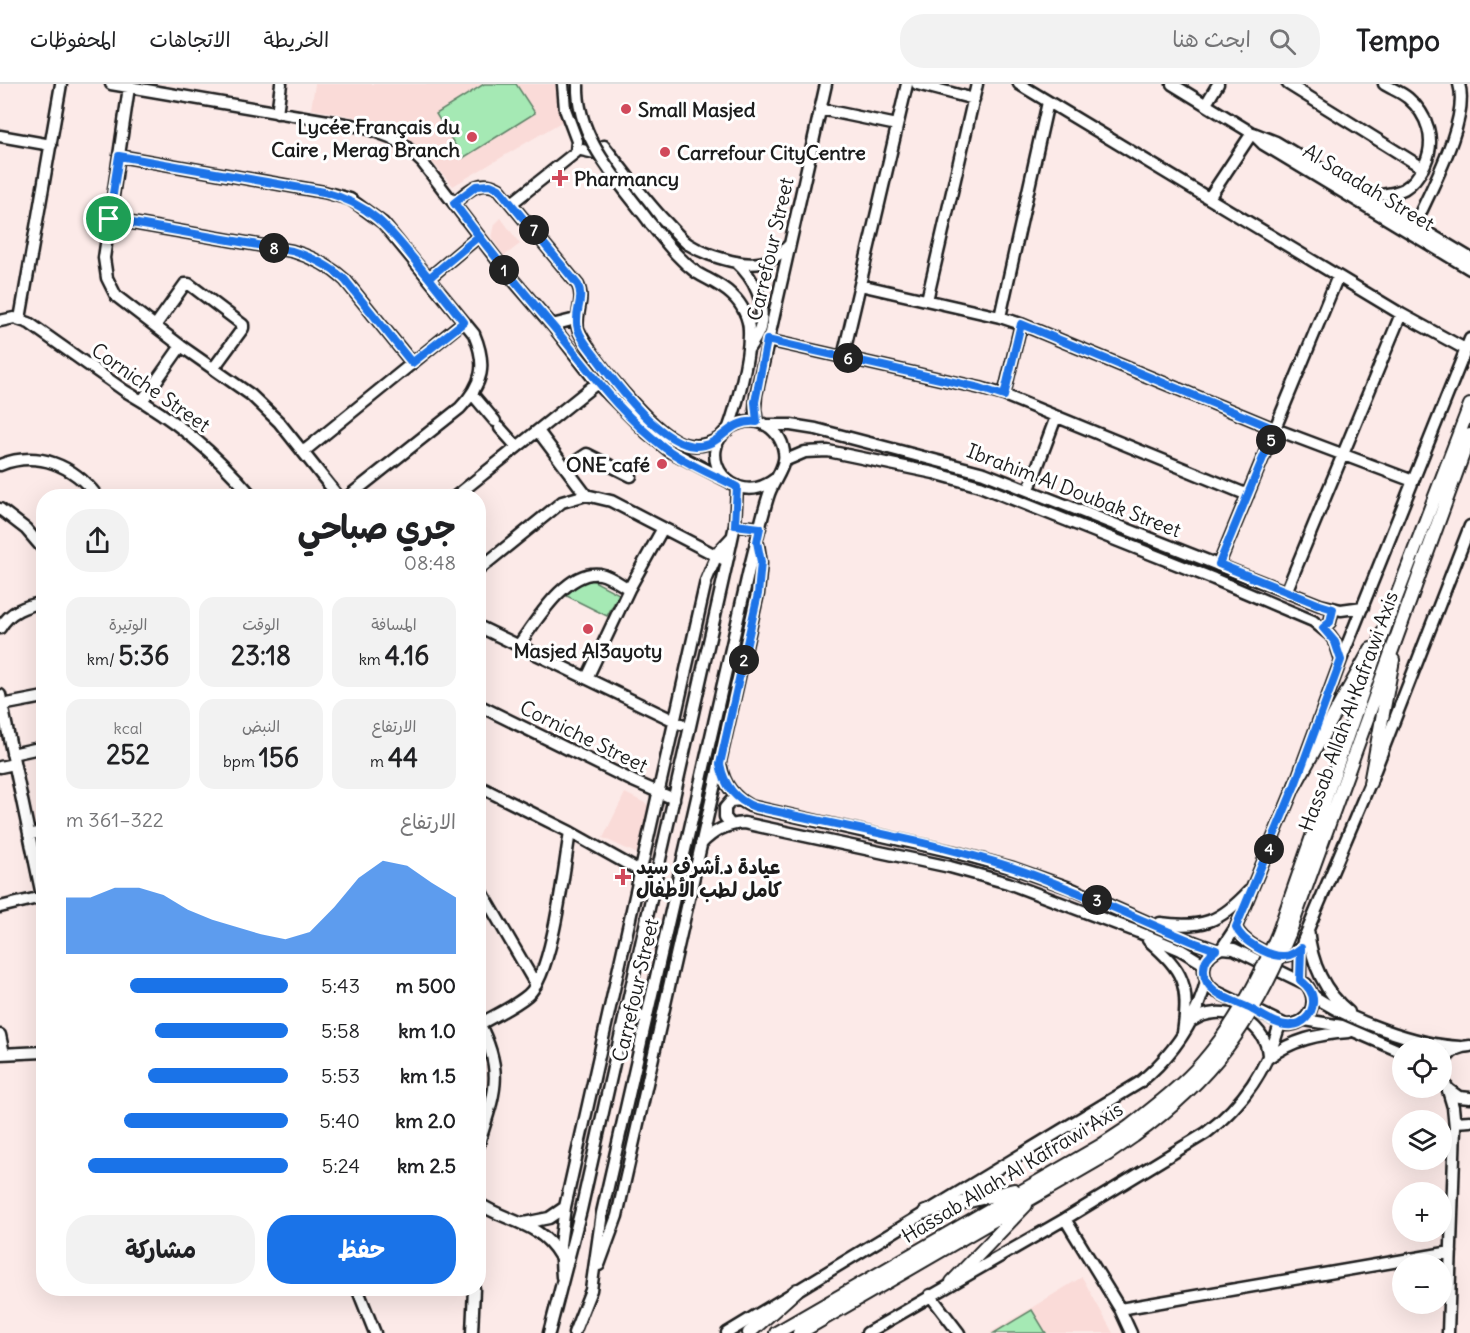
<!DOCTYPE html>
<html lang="ar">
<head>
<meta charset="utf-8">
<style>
	:root { --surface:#fff; --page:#f2f2f2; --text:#202124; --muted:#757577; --line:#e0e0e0; --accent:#1a73e8 }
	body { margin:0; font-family:Delius,"Playpen Sans Arabic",sans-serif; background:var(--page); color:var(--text); direction:rtl; height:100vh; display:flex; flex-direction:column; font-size:22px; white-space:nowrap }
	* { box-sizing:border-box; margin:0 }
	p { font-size:20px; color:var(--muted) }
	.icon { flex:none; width:33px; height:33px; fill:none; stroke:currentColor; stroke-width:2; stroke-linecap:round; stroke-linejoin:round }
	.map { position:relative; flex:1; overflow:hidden; direction:ltr }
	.side { position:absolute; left:36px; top:405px; width:450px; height:807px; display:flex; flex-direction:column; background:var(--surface); border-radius:24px; box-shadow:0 6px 24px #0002; direction:rtl }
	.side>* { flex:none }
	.controls { position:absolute; left:1392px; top:954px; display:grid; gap:12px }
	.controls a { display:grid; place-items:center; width:60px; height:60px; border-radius:50%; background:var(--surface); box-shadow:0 6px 24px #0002; font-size:30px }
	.pin { position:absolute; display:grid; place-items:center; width:51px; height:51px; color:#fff; margin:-26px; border:3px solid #fff; border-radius:50%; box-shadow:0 2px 6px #0007 }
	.km { position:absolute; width:30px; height:30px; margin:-15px; border-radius:50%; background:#222; color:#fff; font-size:16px; line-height:30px; text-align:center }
	.round { display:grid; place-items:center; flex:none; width:63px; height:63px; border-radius:24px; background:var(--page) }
	.summary { display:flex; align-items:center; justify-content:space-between; height:102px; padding:0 30px }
	h1 { font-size:33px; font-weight:700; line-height:45px }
	.figures { display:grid; grid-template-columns:repeat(3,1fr); gap:9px; height:102px; padding:6px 30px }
	.figures div { display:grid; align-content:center; border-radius:15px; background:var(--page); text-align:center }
	.figures b { font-size:26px; font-weight:700 }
	.figures small { font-size:16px; font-weight:400 }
	.figures p { font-size:16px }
	.chart { height:168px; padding:12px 30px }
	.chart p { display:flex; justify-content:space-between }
	.chart svg { width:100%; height:108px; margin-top:6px; fill:var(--accent); opacity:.7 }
	.button { display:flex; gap:12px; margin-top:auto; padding:12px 30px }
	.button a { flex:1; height:69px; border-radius:24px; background:var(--accent); color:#fff; font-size:24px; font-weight:700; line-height:69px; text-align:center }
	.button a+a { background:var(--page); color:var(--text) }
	ul { padding:0 30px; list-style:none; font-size:20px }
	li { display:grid; grid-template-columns:96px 72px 1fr; align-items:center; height:45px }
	li i { height:15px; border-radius:8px; background:var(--accent) }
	header { display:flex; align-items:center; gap:36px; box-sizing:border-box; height:84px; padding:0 30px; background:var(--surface); border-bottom:2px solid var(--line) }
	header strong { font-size:28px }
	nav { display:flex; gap:33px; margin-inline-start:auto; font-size:21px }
	.search { width:420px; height:54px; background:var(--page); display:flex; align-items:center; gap:15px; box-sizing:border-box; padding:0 21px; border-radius:24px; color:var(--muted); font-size:22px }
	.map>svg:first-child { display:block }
	.built { fill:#fadbd8 }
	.green { fill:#a5e9b4; stroke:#608268; stroke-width:1.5 }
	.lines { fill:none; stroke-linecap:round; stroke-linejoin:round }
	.minor-casing { stroke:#1c1c1c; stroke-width:15 }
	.major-casing { stroke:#1c1c1c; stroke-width:16 }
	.minor { stroke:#fff; stroke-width:10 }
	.major { stroke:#fff; stroke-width:12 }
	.minor-bridge-casing { stroke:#1c1c1c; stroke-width:15; stroke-linecap:butt }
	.major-bridge-casing { stroke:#1c1c1c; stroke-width:16; stroke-linecap:butt }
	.minor-bridge { stroke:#fff; stroke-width:10 }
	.major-bridge { stroke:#fff; stroke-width:12 }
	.route-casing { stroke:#fff; stroke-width:12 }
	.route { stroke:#1a73e8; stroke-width:8 }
	.poi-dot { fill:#d1495b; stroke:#fff; stroke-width:2 }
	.labels { text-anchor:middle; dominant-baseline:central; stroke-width:6; stroke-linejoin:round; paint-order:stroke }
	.poi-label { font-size:20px; font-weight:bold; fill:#1c1c1c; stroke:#fff; text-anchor:start }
	.street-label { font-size:20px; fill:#1c1c1c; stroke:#fff }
</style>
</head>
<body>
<header>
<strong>Tempo</strong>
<div class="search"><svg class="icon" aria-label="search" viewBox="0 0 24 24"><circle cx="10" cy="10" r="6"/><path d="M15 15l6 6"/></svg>ابحث هنا</div>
<nav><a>الخريطة</a><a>الاتجاهات</a><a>المحفوظات</a></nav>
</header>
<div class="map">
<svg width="1470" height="1249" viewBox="0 0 1470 1249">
	<rect width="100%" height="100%" fill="#fceae8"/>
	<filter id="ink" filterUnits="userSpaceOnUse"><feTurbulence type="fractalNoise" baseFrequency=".0167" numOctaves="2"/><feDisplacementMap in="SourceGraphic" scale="12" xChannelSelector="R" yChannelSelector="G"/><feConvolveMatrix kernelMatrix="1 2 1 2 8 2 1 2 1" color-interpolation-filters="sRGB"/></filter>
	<g filter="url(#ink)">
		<path class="built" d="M315,0H557L563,37L453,102L423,67L399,48L368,35L311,25Z
			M501,134L520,160L504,172L492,154L495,140Z
			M625,709L649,721L640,771L603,754Z
			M1082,1193L1113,1249H990Z"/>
		<path class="green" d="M484,0H516L535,29L463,74L436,30Z
			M585,496H592L619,510L607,532L565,511Z
			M1032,1226L1046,1249H994Z"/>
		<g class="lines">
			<g class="minor-casing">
				<path id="minor" d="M111,0L363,43L390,53L403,60L422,78L508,190L552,241L597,299L647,349L668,366L726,396
					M917,0L974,15
					M1019,0L1401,230L1465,265
					M1172,0L1252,49L1263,60L1470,185
					M1288,0L1423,84
					M129,3L104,174L107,194L116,212L181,262L251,311L279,338L338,412
					M1206,20L1218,0
					M820,25L897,41
					M277,29L281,0
					M1253,49L1276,58L1470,174
					M0,52L51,61
					M577,65L595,69L604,62C624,87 643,114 665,137C673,145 680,154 688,160C702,169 716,173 731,177C755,183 772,180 789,161
					M119,72L324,108L350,115L383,139L474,250C487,281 483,300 460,324L349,412
					M1368,113C1379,111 1395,110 1404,105C1414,99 1420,90 1425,80C1436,56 1428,31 1408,14C1401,8 1392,5 1384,0
					M1209,114L1252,49
					M454,119C468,107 480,94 499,105L578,201C585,216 575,229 578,245C590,273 653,348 681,359C695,364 709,361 721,353
					M512,119L576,68L577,57L565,25L563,0
					M109,135L292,167C312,173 330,182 345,196L412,279
					M650,139C665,157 678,175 697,189C709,196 722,201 732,211C742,220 749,234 749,247C750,273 737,321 728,346
					M1415,141C1430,106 1470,36 1459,0
					M736,178C755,195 766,219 760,244C758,252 752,259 748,266
					M429,194L479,152
					M860,201L1000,233L1021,240L1275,345L1413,397
					M927,216L977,0
					M1000,233L1048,18
					M20,235L61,0
					M0,237L14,234L29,239L125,307C176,336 214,368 252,412
					M552,241L576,235
					M155,242L185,200H189L243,241V244L213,285
					M767,256L980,304L1004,311L1248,411
					M843,273L907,0
					M473,311L495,337
					M1004,311L1021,240
					M142,317L181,262
					M757,338L755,325L756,311L826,0
					M765,341H791L816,345L984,389L1320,521L1341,526L1363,523
					M500,344L517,363
					M538,347L586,411
					M303,368L463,238
					M784,377L805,368L828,367L934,389L980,402L1214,495L1313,537L1330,551L1335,558L1341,576
					M0,381C38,366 73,381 97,412
					M566,384L587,370L631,392
					M1029,405L1056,333
					M456,412L597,299
					M0,425L26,445L44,466
					M735,441L760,444
					M1219,480L1338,192
					M478,486L562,418L586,411L611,417L723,475
					M1286,508L1401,230
					M478,542L681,640
					M0,544C10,527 25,522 44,518
					M1323,544L1330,538L1333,525
					M518,562C535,539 566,485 600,490C610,492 620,500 629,505
					M587,594L629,505L663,444
					M0,611L44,821
					M2,621L44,613
					M478,621L633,697L674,715
					M12,670L44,663
					M0,683L14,680
					M721,683C724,701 735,714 750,722L954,768L1013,784L1070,804L1186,855L1216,866
					M478,702L570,748L656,796
					M731,741L725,733V724L731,717L741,716
					M29,751L44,747
					M701,760C713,747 727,740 744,739L950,783L1008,799L1138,848L1181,866L1204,880
					M478,801L536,901
					M0,823L42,813
					M1160,839C1202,845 1220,838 1249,807
					M1236,843C1241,857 1269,873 1284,872C1291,872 1296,868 1301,863
					M1308,845C1311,877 1323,907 1349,928
					M1148,856C1184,887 1190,901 1183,949
					M1222,864L1236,843L1295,701L1341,576L1470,255
					M1222,864L1234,865L1306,900C1320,918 1310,941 1286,941L1215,907C1198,894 1201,871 1222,864Z
					M1300,896V874L1303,857L1370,699L1470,442
					M1312,911C1349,936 1416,961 1460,963
					M625,930L637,929L646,936
					M1305,936L1342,942L1402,968
					M478,937C506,990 494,1010 478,1062
					M1192,937C1220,917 1266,936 1268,971
					M480,940C495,931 514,923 528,911C553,890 564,783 570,748
					M0,951L4,970
					M0,970L44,968
					M1268,974C1292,956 1318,950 1349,948
					M1443,997C1440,977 1450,963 1470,962
					M1447,1003L1453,1023L1455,1043L1448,1249
					M1448,1005L1459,1013L1470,1014
					M1455,1038L1470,1037
					M478,1119C508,1139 540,1138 559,1171
					M1065,1135L1120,1225L1131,1249
					M524,1139L549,1134L565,1123
					M599,1181L617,1132L758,510L761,479L758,460
					M562,1193L560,1161L565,1123L706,497L718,468L732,453
					M357,1204L375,1249
					M930,1211L959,1249
					M1120,1225L1451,1168
					M472,1249L474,1204
					M549,1249L581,1126L727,478L735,441L737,403
					M574,1249L591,1206L602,1129L749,486C756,461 761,434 769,410C773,398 782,388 784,376C785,372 784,367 783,363C780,351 770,341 758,338C749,336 739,338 731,343C692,368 732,428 775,395
					M727,1249L1139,999C1172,972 1195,940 1206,898
					M867,1249L1065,1135L1206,1049C1244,1020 1267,985 1280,940"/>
			</g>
			<g class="major-casing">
				<path id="major" d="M1370,699L1393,576
					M1295,701L1371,565
					M1279,847L1388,535L1470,321
					M1289,850L1470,351
					M925,1128L1014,1106
					M952,1198L1026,1121
					M749,1249L797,1206
					M776,1249L1100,1062L1129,1043
					M799,1249L1108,1070L1134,1052"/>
			</g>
			<use href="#minor" class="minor"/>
			<use href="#major" class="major"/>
			<g class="minor-bridge-casing">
				<path id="minor-bridge" d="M578,0C576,55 620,98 650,139"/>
			</g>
			<g class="major-bridge-casing">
				<path id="major-bridge" d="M1129,1043C1154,1023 1181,1003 1202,979C1236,940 1260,894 1279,847
					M1134,1052C1211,996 1253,939 1289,850"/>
			</g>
			<use href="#minor-bridge" class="minor-bridge"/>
			<use href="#major-bridge" class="major-bridge"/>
		</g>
	</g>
	<g class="lines" filter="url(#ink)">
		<g class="route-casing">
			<path id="route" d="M109,135L119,72L324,108C378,122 395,153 429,194L479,152C502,182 526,211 551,240C587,283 619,330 665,364C686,380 714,391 737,403L735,441L760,444L757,458L761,478L758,510L720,680C724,701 735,716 755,723C841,742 930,757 1014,784C1076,805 1135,834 1196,859L1216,866C1209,871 1204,876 1204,885C1202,908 1232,916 1249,924C1261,930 1278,943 1292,941C1303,940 1312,931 1313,919C1314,909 1308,902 1300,896L1301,864C1296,868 1291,872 1284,872C1269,873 1241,857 1236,843L1295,701L1341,576L1335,558L1323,544L1330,538L1333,525L1320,521L1219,480L1275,345L1021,240L1004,312L980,304L767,256L755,318L757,338C726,335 724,362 696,362C661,361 617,301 598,276C591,266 581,256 578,245C573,229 585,216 578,201L499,105L490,101L476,102L454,119L479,152L429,194L464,238L412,279L345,196C330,182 312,173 292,167L109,135"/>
		</g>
		<use href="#route" class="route"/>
	</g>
	<g class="poi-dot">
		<circle cx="626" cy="25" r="6"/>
		<circle cx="472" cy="53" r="6"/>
		<circle cx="665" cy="68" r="6"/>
		<path d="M557 85h6v6h6v6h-6v6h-6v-6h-6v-6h6z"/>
		<circle cx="662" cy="380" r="6"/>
		<circle cx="588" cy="545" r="6"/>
		<path d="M620 784h6v6h6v6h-6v6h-6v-6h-6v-6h6z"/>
	</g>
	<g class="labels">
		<g class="poi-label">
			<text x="638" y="25">Small Masjed</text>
			<text x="460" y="42" text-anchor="end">Lycée Français du<tspan x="460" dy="23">Caire , Merag Branch</tspan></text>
			<text x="677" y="68">Carrefour CityCentre</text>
			<text x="574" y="94">Pharmancy</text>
			<text x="650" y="380" text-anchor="end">ONE café</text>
			<text x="588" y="566" text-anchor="middle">Masjed Al3ayoty</text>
			<text x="636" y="782">عيادة د.أشرف سيد<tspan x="636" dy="23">كامل لطب الأطفال</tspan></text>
		</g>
		<g class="street-label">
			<text transform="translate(1369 103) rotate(31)">Al Saadah Street</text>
			<text transform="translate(770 165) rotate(-77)">Carrefour Street</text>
			<text transform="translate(151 303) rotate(35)">Corniche Street</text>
			<text transform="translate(1074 406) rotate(21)">Ibrahim Al Doubak Street</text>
			<text transform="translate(1348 627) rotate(-70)">Hassab Allah Al Kafrawi Axis</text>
			<text transform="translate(584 652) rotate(26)">Corniche Street</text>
			<text transform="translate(635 906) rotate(-77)">Carrefour Street</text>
			<text transform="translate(1012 1088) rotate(-31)">Hassab Allah Al Kafrawi Axis</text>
		</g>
	</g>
</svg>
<div class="controls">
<a><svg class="icon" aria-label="locate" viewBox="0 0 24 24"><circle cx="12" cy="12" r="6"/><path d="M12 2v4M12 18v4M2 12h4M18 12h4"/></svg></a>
<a><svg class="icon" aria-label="layers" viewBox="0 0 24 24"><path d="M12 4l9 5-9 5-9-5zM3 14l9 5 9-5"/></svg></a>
<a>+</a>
<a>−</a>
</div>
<div class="pin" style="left:109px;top:135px;background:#1e9e55"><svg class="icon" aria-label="arrive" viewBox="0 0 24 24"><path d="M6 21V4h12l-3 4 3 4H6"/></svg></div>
<b class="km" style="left:504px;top:186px">1</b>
<b class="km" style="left:744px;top:576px">2</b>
<b class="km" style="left:1097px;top:816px">3</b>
<b class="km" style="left:1269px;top:765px">4</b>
<b class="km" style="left:1271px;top:356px">5</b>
<b class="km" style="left:848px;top:274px">6</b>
<b class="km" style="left:534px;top:146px">7</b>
<b class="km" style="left:274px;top:164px">8</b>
<section class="side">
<div class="summary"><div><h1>جري صباحي</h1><p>08:48</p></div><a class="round"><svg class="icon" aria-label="share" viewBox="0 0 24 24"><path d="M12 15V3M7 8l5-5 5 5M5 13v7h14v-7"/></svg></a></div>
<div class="figures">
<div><p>المسافة</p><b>4.16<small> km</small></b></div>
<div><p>الوقت</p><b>23:18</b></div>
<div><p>الوتيرة</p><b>5:36<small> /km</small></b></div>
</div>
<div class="figures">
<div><p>الارتفاع</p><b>44<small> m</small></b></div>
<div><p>النبض</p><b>156<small> bpm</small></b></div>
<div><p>kcal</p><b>252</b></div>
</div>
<div class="chart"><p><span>الارتفاع</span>322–361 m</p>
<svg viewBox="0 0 160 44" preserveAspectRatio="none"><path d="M0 44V21L10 21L20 17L30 17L40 20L50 26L60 30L70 33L80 36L90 38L100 35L110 25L120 13L130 6L140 8L150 15L160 21V44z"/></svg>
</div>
<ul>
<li><b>500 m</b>5:43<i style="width:71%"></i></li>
<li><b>1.0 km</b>5:58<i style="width:60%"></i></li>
<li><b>1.5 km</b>5:53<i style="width:63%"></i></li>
<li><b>2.0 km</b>5:40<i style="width:74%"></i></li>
<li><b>2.5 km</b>5:24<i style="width:90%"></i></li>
</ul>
<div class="button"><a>حفظ</a><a>مشاركة</a></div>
</section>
</div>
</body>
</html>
